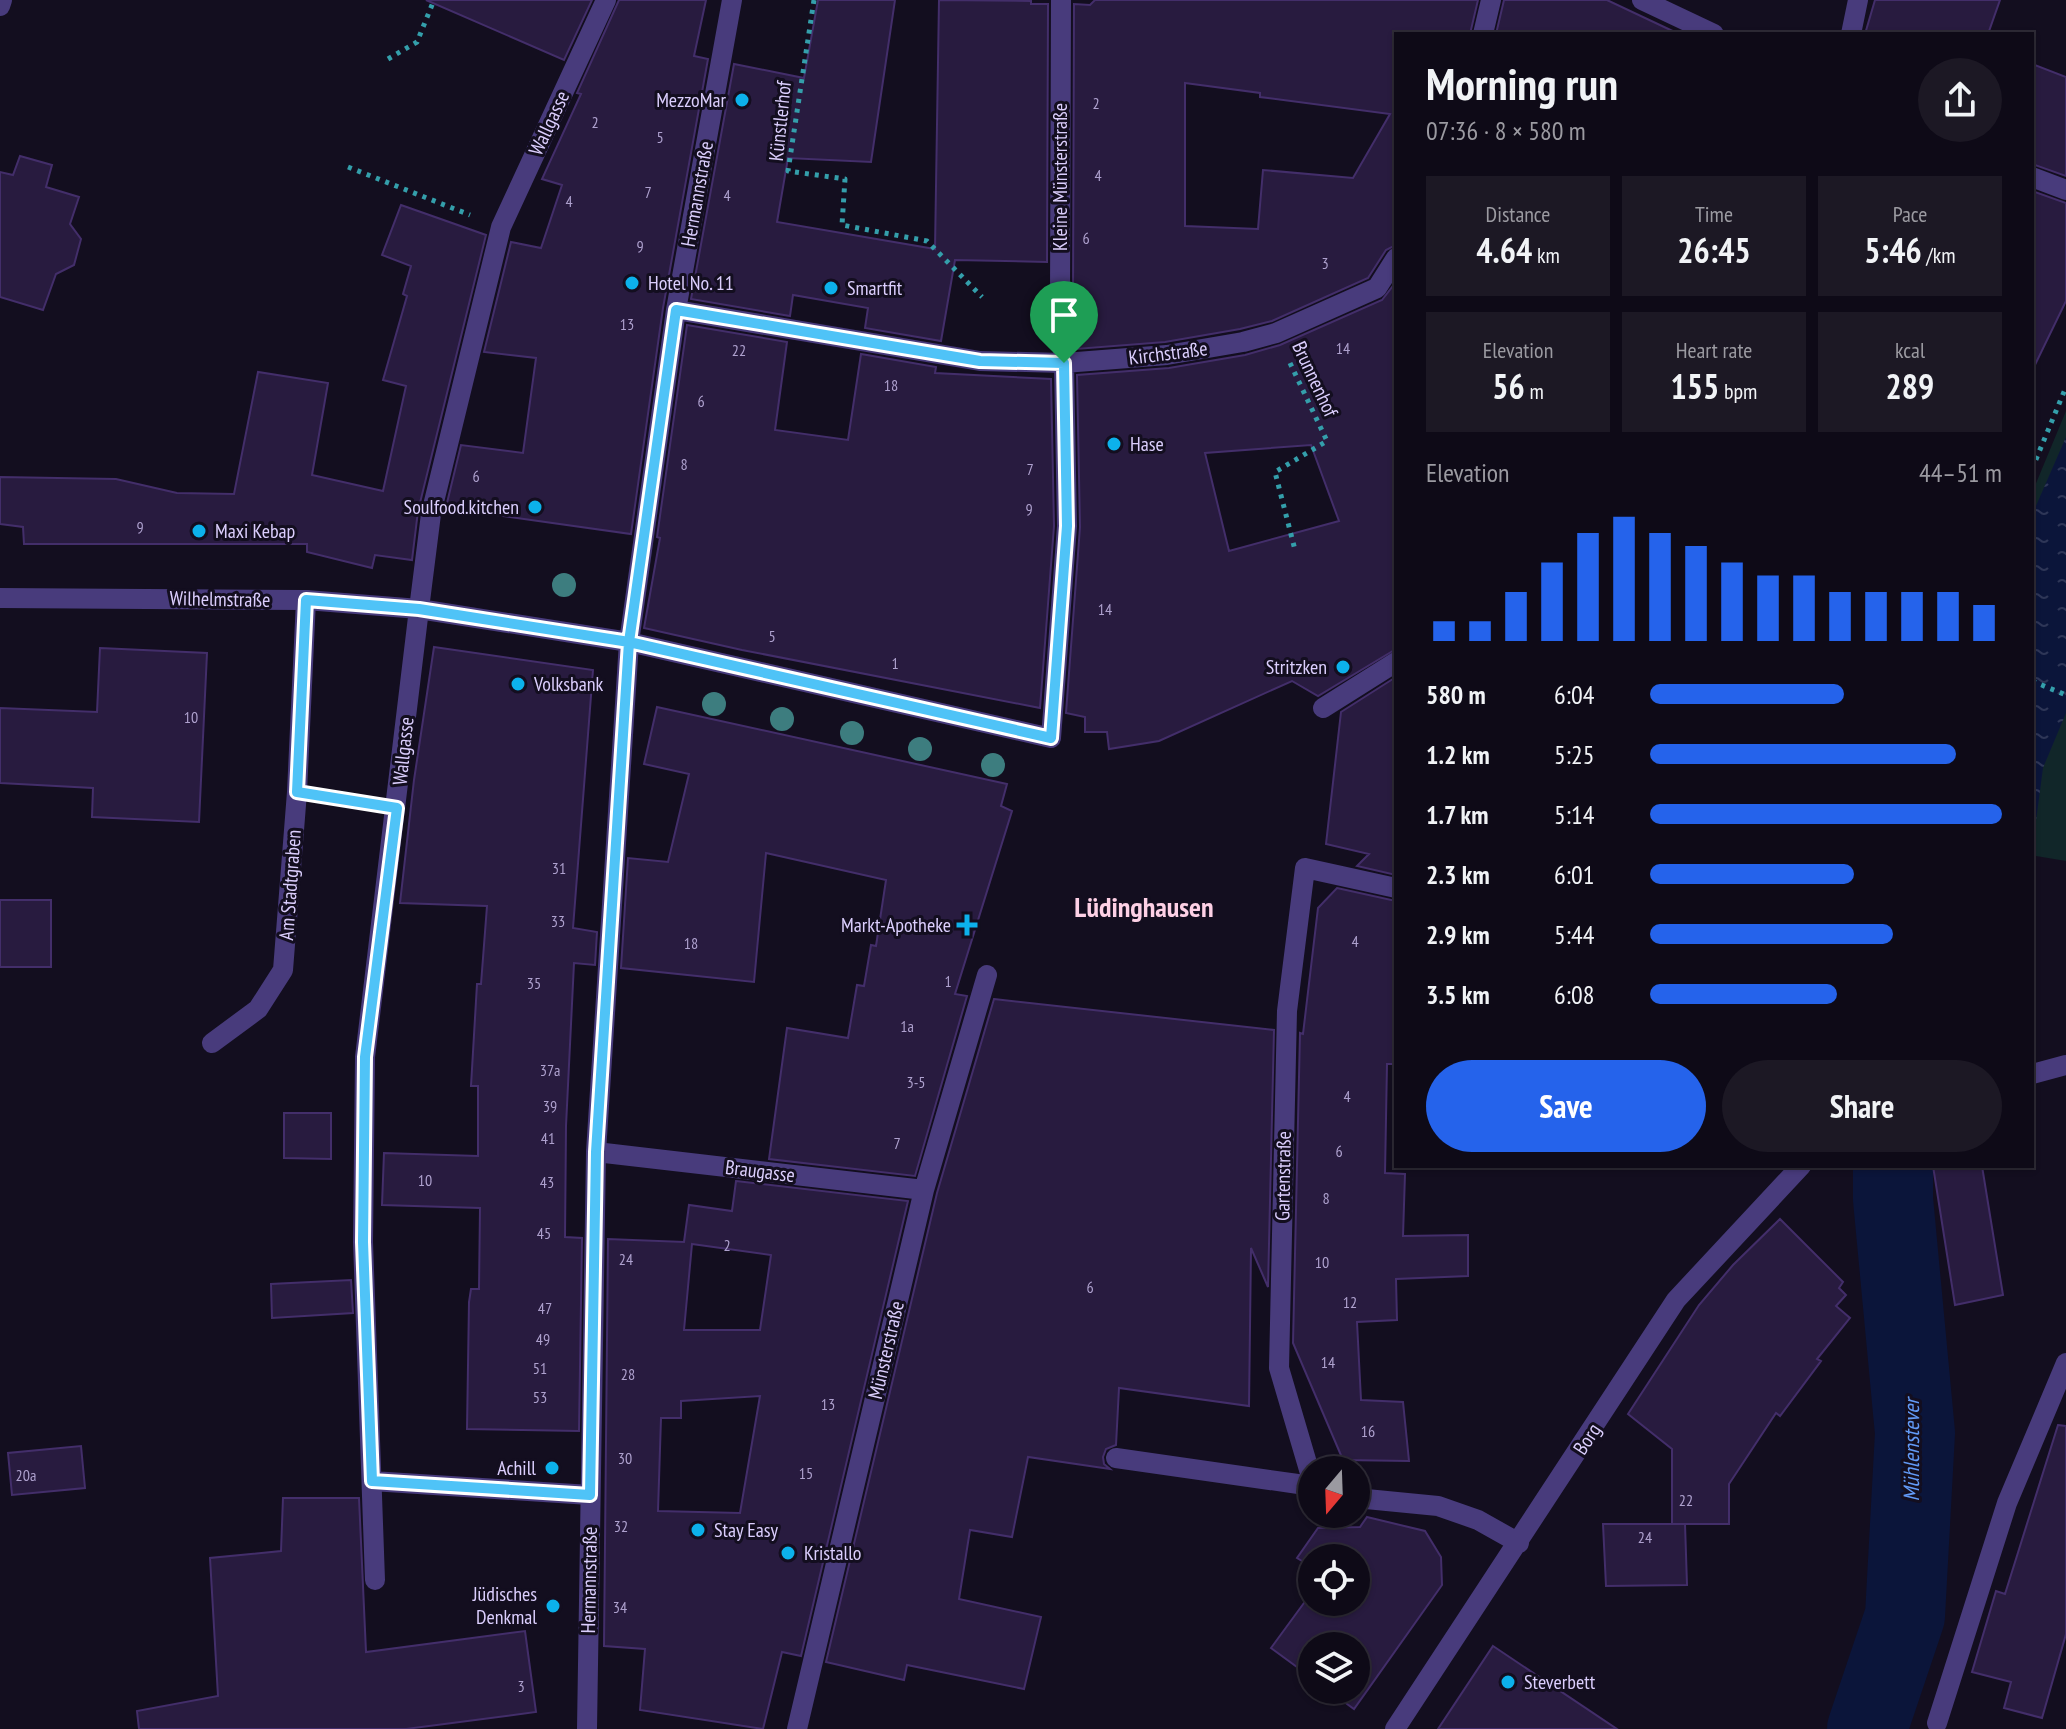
<!DOCTYPE html>
<html lang="en">
<head>
<meta charset="utf-8">
<style>
	:root { --surface:#0e0a17; --page:#1c1824; --text:#f1f3f6; --muted:#9b9aa1; --line:#2e2b36; --accent:#2563eb }
	body { margin:0; font-family:"PT Sans Narrow",sans-serif; background:var(--page); color:var(--text); height:100vh; display:flex; flex-direction:column; font-size:30px; white-space:nowrap }
	* { box-sizing:border-box; margin:0 }
	p { font-size:26px; color:var(--muted) }
	.icon { flex:none; width:44px; height:44px; fill:none; stroke:currentColor; stroke-width:2; stroke-linecap:round; stroke-linejoin:round }
	.map { position:relative; flex:1; overflow:hidden }
	.sheet { position:absolute; left:1394px; top:32px; width:640px; height:1136px; display:flex; flex-direction:column; background:var(--surface); border-radius:0px; box-shadow:0 2px 6px #0004,0 0 0 2px var(--line) }
	.sheet>* { flex:none }
	.needle { width:52px; rotate:199deg }
	.fabs { position:absolute; left:1298px; top:1456px; display:grid; gap:16px }
	.fabs a { display:grid; place-items:center; width:72px; height:72px; border-radius:50%; background:var(--surface); box-shadow:0 2px 6px #0004,0 0 0 2px var(--line); font-size:40px }
	.pin { position:absolute; display:grid; place-items:center; width:68px; height:68px; color:#fff; margin:-82px -34px; border-radius:50% 50% 50% 0; rotate:-45deg; box-shadow:0 0 8px #0007 }
	.pin .icon { rotate:45deg }
	.round { display:grid; place-items:center; flex:none; width:84px; height:84px; border-radius:42px; background:var(--page) }
	.headline { display:flex; align-items:center; justify-content:space-between; height:136px; padding:0 32px }
	h1 { font-size:44px; font-weight:800; line-height:60px }
	.metrics { display:grid; grid-template-columns:repeat(3,1fr); gap:12px; height:136px; padding:8px 32px }
	.metrics div { display:grid; align-content:center; border-radius:0px; background:var(--page); text-align:center }
	.metrics b { font-size:34px; font-weight:800 }
	.metrics small { font-size:22px; font-weight:400 }
	.metrics p { font-size:22px }
	.chart { height:224px; padding:16px 32px }
	.chart p { display:flex; justify-content:space-between }
	.chart svg { width:100%; height:144px; margin-top:8px; stroke:var(--accent); stroke-width:6 }
	.action { display:flex; gap:16px; margin-top:auto; padding:16px 32px }
	.action a { flex:1; height:92px; border-radius:48px; background:var(--accent); color:#fff; font-size:32px; font-weight:800; line-height:92px; text-align:center }
	.action a+a { background:var(--page); color:var(--text) }
	ul { padding:0 32px; list-style:none; font-size:26px }
	li { display:grid; grid-template-columns:128px 96px 1fr; align-items:center; height:60px }
	li i { height:20px; border-radius:10px; background:var(--accent) }
	.map>svg:first-child { display:block }
	.green { fill:#112629 }
	.water { fill:url(#water-ripples) }
	.lines { fill:none; stroke-linecap:round; stroke-linejoin:round }
	.river { stroke:#0b153a; stroke-width:80 }
	.building { fill:#281b3f; stroke:#432e6a; stroke-width:2; fill-rule:evenodd }
	.path { stroke:#349fab; stroke-width:5; stroke-dasharray:4 6; stroke-linecap:butt }
	.service { stroke:#483b7c; stroke-width:20 }
	.pedestrian { stroke:#483b7c; stroke-width:20 }
	.minor { stroke:#483b7c; stroke-width:20 }
	.tree { fill:#3d7d7f }
	.route-casing { stroke:#fff; stroke-width:16 }
	.route { stroke:#4fc3f7; stroke-width:10 }
	.poi-dot { fill:#0cb1eb; stroke:#130e1f; stroke-width:3 }
	.labels { text-anchor:middle; dominant-baseline:central; stroke-width:6; stroke-linejoin:round; paint-order:stroke }
	.number-label { font-size:16px; fill:#aea1ce }
	.poi-label { font-size:20px; fill:#dbcefd; stroke:#130e1f; text-anchor:start }
	.street-label { font-size:20px; fill:#dbcefd; stroke:#130e1f }
	.water-label { font-size:22px; font-style:italic; fill:#629af7; stroke:#130e1f }
	.district-label { font-size:28px; font-weight:bold; fill:#fdd0e5; stroke:#130e1f }
</style>
</head>
<body>
<div class="map">
<svg width="2066" height="1729" viewBox="0 0 2066 1729">
	<defs>
		<pattern id="water-ripples" width="26" height="14" patternUnits="userSpaceOnUse" patternTransform="scale(2)"><rect width="26" height="14" fill="#0b153a"/><path d="M2 4q2-2 4 0t4 0M15 11q2-2 4 0t4 0" fill="none" stroke="#2e3657"/></pattern>
	</defs>
	<rect width="100%" height="100%" fill="#130e1f"/>
	<path class="green" d="M2066,411V861L2036,856L2032,865V493Z"/>
	<path class="water" d="M2066,437V713L2043,768L2032,851V515Z"/>
	<g class="lines">
		<path class="river" d="M1867,1729L1905,1616L1915,1433L1893,1199V1166"/>
	</g>
	<path class="building" d="M426,0H592L564,60Z
		M619,0H706L694,56L708,59L663,308L631,534L495,515L496,509L447,503L461,445L523,453L536,358L484,352L511,242L541,248L562,185L542,179L581,94L577,93Z
		M818,0H895L871,162L788,158L777,222L935,249L939,0L1031,1V4H1048L1047,262L955,260L941,341L865,328L868,308L793,295L790,316L691,299L734,64L804,78Z
		M1095,0H1478L1470,34H1396V245L1386,250L1368,278L1272,321L1240,329L1165,342L1076,349L1073,299L1074,4L1090,5ZM1185,83L1260,93V97L1390,114L1353,178L1263,170L1258,229L1185,226Z
		M1504,0H1607L1679,34H1496Z
		M1875,0H2000L1988,34H1865Z
		M2032,64L2066,77V176L2032,164Z
		M20,156L52,165L46,187L79,197L70,224L81,239L74,265L56,274L43,310L0,297V172L13,175Z
		M2032,191L2066,203V301L2032,371Z
		M401,205L486,235L418,511L412,560L375,555L372,568L307,552V544H24L23,527L0,524V477L116,479L177,493L234,494L258,372L328,383L312,475L383,491L406,386L383,380L407,296L403,294L411,266L382,255Z
		M1396,282V649L1318,696L1292,681L1159,741L1109,749L1107,732H1085V717L1066,713L1080,527L1077,375L1169,368L1245,355L1280,345L1382,300ZM1311,445L1339,521L1229,551L1205,453Z
		M687,325L787,342L775,430L848,440L861,354L936,367L935,373L1051,379L1054,526L1040,708L742,650L644,628L660,538L657,537Z
		M434,647L593,670L573,928L597,932L595,965L574,963L566,1126L565,1237L582,1238L579,1431L467,1429L469,1302L471,1289H479L480,1208L382,1205L384,1153L478,1156V1086H471L477,984H481L487,906L400,903L414,780Z
		M100,648L207,653L199,822L92,817L93,788L0,783V708L97,712Z
		M1396,677V875L1357,866L1369,854L1326,844L1341,712Z
		M657,707L1007,784L1001,806L1012,811L955,994L967,996L915,1176L769,1159L787,1028L848,1038L857,985L864,986L871,945L876,946L886,880L766,853L754,982L621,968L628,858L668,862L689,774L644,764Z
		M1337,888L1396,901L1394,1064H1387L1385,1173L1405,1174L1403,1236L1468,1235V1276L1396,1279L1397,1320L1357,1322L1361,1400L1403,1402L1409,1461L1343,1460L1293,1343L1300,1033L1303,1034L1318,908Z
		M0,900H51V967H0Z
		M994,999L1274,1030L1268,1287L1251,1248L1249,1406L1119,1388L1116,1445L1106,1449L1103,1457L1104,1464L1110,1469L1028,1457L1012,1537L970,1530L959,1599L1041,1617L1024,1689L907,1665L904,1680L826,1662L937,1193Z
		M284,1113H331V1159L284,1158Z
		M1933,1166H1982L2003,1295L1955,1305Z
		M736,1181L908,1201L801,1656L782,1652L763,1729L640,1710L645,1649L604,1646L608,1239L684,1242L689,1205L732,1211ZM692,1244L771,1255L760,1330H684ZM760,1396L740,1513L658,1511L661,1418H681V1401Z
		M1780,1219L1843,1282L1839,1288L1846,1295L1836,1306L1850,1318L1817,1359L1821,1361L1780,1416L1776,1413L1729,1484V1524H1672V1449L1628,1414L1699,1305L1733,1265Z
		M351,1280L353,1313L272,1318L271,1284Z
		M2058,1425L2066,1426V1634L2042,1718L2004,1708L2011,1682L1972,1672L1996,1591L2005,1594Z
		M81,1446L85,1488L12,1495L8,1453Z
		M283,1498H359L366,1652L525,1631L536,1712L406,1729H139L137,1711L218,1696L210,1558L281,1551Z
		M1367,1517L1425,1531L1441,1557L1442,1585L1354,1709L1328,1690H1356V1646H1312V1678L1271,1648L1312,1592V1602H1356V1558H1312V1567L1297,1558L1318,1528L1360,1527Z
		M1603,1524H1685L1687,1585L1606,1586Z
		M1493,1646L1617,1729H1438Z"/>
	<g class="lines">
		<path class="path" d="M814,0L788,171L845,179L842,225L927,241L982,297
			M388,59L417,42L434,0
			M348,167L470,215
			M1290,363L1327,441L1275,472L1295,550
			M2032,469L2066,387
			M2032,681L2066,695
			M330,797L364,803"/>
		<path class="service" d="M212,1043L258,1009L283,970L297,792L306,600
			M1116,1458L1312,1486
			M372,1481L590,1495
			M375,1580L363,1242L365,1057L419,609"/>
		<path class="pedestrian" d="M1642,0L1714,34
			M1483,34L1491,0
			M2032,177L2066,190
			M676,310L980,361L1064,363L1167,355L1243,342L1276,333L1377,288L1396,258
			M306,600L419,609L629,642L1051,738L1067,526L1064,363L1060,299L1061,0
			M419,609L431,514L501,227L606,0
			M629,642L676,310L732,0
			M1323,708L1396,662
			M596,1152L924,1190
			M1312,1480L1279,1368L1287,1011L1305,868L1396,888
			M797,1729L924,1190L987,975"/>
		<path class="minor" d="M0,6L2,0
			M1851,34L1858,0
			M0,598L306,600
			M2032,1074L2066,1065
			M1356,1498L1438,1506L1478,1520L1519,1543
			M1937,1723L2007,1503L2066,1363
			M587,1729L596,1152L629,642
			M1395,1729L1676,1300L1801,1166"/>
	</g>
	<g class="tree">
		<circle cx="564" cy="585" r="12"/>
		<circle cx="714" cy="704" r="12"/>
		<circle cx="782" cy="719" r="12"/>
		<circle cx="852" cy="733" r="12"/>
		<circle cx="920" cy="749" r="12"/>
		<circle cx="993" cy="765" r="12"/>
	</g>
	<g class="lines">
		<g class="route-casing">
			<path id="route" d="M1064,363L980,361L676,310L629,642L419,609L306,600L297,792L397,808L365,1057L363,1242L372,1481L590,1495L596,1152L629,642L1051,738L1067,526L1064,363"/>
		</g>
		<use href="#route" class="route"/>
	</g>
	<g class="poi-dot">
		<circle cx="742" cy="100" r="8"/>
		<circle cx="632" cy="283" r="8"/>
		<circle cx="831" cy="288" r="8"/>
		<circle cx="1114" cy="444" r="8"/>
		<circle cx="535" cy="507" r="8"/>
		<circle cx="199" cy="531" r="8"/>
		<circle cx="1343" cy="667" r="8"/>
		<circle cx="518" cy="684" r="8"/>
		<path d="M963 913h8v8h8v8h-8v8h-8v-8h-8v-8h8z"/>
		<circle cx="552" cy="1468" r="8"/>
		<circle cx="698" cy="1530" r="8"/>
		<circle cx="788" cy="1553" r="8"/>
		<circle cx="553" cy="1606" r="8"/>
		<circle cx="1508" cy="1682" r="8"/>
	</g>
	<g class="labels">
		<g class="number-label">
			<text x="1096" y="103">2</text>
			<text x="595" y="122">2</text>
			<text x="660" y="137">5</text>
			<text x="1098" y="175">4</text>
			<text x="648" y="192">7</text>
			<text x="727" y="195">4</text>
			<text x="569" y="201">4</text>
			<text x="1086" y="238">6</text>
			<text x="640" y="246">9</text>
			<text x="1325" y="263">3</text>
			<text x="627" y="324">13</text>
			<text x="1343" y="348">14</text>
			<text x="739" y="350">22</text>
			<text x="891" y="385">18</text>
			<text x="701" y="401">6</text>
			<text x="684" y="464">8</text>
			<text x="1030" y="469">7</text>
			<text x="476" y="476">6</text>
			<text x="1029" y="509">9</text>
			<text x="140" y="527">9</text>
			<text x="1105" y="609">14</text>
			<text x="772" y="636">5</text>
			<text x="895" y="663">1</text>
			<text x="191" y="717">10</text>
			<text x="559" y="868">31</text>
			<text x="558" y="921">33</text>
			<text x="1355" y="941">4</text>
			<text x="691" y="943">18</text>
			<text x="948" y="981">1</text>
			<text x="534" y="983">35</text>
			<text x="907" y="1026">1a</text>
			<text x="550" y="1070">37a</text>
			<text x="916" y="1082">3-5</text>
			<text x="1347" y="1096">4</text>
			<text x="550" y="1106">39</text>
			<text x="548" y="1138">41</text>
			<text x="897" y="1143">7</text>
			<text x="1339" y="1151">6</text>
			<text x="425" y="1180">10</text>
			<text x="547" y="1182">43</text>
			<text x="1326" y="1198">8</text>
			<text x="544" y="1233">45</text>
			<text x="727" y="1245">2</text>
			<text x="626" y="1259">24</text>
			<text x="1322" y="1262">10</text>
			<text x="1090" y="1287">6</text>
			<text x="1350" y="1302">12</text>
			<text x="545" y="1308">47</text>
			<text x="543" y="1339">49</text>
			<text x="1328" y="1362">14</text>
			<text x="540" y="1368">51</text>
			<text x="628" y="1374">28</text>
			<text x="540" y="1397">53</text>
			<text x="828" y="1404">13</text>
			<text x="1368" y="1431">16</text>
			<text x="625" y="1458">30</text>
			<text x="806" y="1473">15</text>
			<text x="26" y="1475">20a</text>
			<text x="1686" y="1500">22</text>
			<text x="621" y="1526">32</text>
			<text x="1645" y="1537">24</text>
			<text x="620" y="1607">34</text>
			<text x="521" y="1686">3</text>
		</g>
		<g class="poi-label">
			<text x="726" y="100" text-anchor="end">MezzoMar</text>
			<text x="648" y="283">Hotel No. 11</text>
			<text x="847" y="288">Smartfit</text>
			<text x="1130" y="444">Hase</text>
			<text x="519" y="507" text-anchor="end">Soulfood.kitchen</text>
			<text x="215" y="531">Maxi Kebap</text>
			<text x="1327" y="667" text-anchor="end">Stritzken</text>
			<text x="534" y="684">Volksbank</text>
			<text x="951" y="925" text-anchor="end">Markt-Apotheke</text>
			<text x="536" y="1468" text-anchor="end">Achill</text>
			<text x="714" y="1530">Stay Easy</text>
			<text x="804" y="1553">Kristallo</text>
			<text x="537" y="1594" text-anchor="end">Jüdisches<tspan x="537" dy="23">Denkmal</tspan></text>
			<text x="1524" y="1682">Steverbett</text>
		</g>
		<g class="street-label">
			<text transform="translate(780 121) rotate(-84)">Künstlerhof</text>
			<text transform="translate(549 123) rotate(-65)">Wallgasse</text>
			<text transform="translate(1060 177) rotate(-90)">Kleine Münsterstraße</text>
			<text transform="translate(697 194) rotate(-80)">Hermannstraße</text>
			<text transform="translate(1168 353) rotate(-7)">Kirchstraße</text>
			<text transform="translate(1315 379) rotate(65)">Brunnenhof</text>
			<text transform="translate(220 599) rotate(1)">Wilhelmstraße</text>
			<text transform="translate(403 751) rotate(-84)">Wallgasse</text>
			<text transform="translate(290 885) rotate(-86)">Am Stadtgraben</text>
			<text transform="translate(760 1171) rotate(7)">Braugasse</text>
			<text transform="translate(1283 1176) rotate(-89)">Gartenstraße</text>
			<text transform="translate(886 1350) rotate(-77)">Münsterstraße</text>
			<text transform="translate(1587 1439) rotate(-57)">Borg</text>
			<text transform="translate(589 1580) rotate(-89)">Hermannstraße</text>
		</g>
		<g class="water-label">
			<text transform="translate(1911 1450) rotate(-90)">Mühlenstever</text>
		</g>
		<g class="district-label">
			<text x="1144" y="906">Lüdinghausen</text>
		</g>
	</g>
</svg>
<div class="fabs">
<a><svg class="needle" viewBox="-14 -14 28 28"><path d="M0-13l5 13h-10z" fill="#e53935"/><path d="M0 13l5-13h-10z" fill="#9b9aa1"/></svg></a>
<a><svg class="icon" aria-label="locate" viewBox="0 0 24 24"><circle cx="12" cy="12" r="6"/><path d="M12 2v4M12 18v4M2 12h4M18 12h4"/></svg></a>
<a><svg class="icon" aria-label="layers" viewBox="0 0 24 24"><path d="M12 4l9 5-9 5-9-5zM3 14l9 5 9-5"/></svg></a>
</div>
<div class="pin" style="left:1064px;top:363px;background:#1e9e55"><svg class="icon" aria-label="arrive" viewBox="0 0 24 24"><path d="M6 21V4h12l-3 4 3 4H6"/></svg></div>
<section class="sheet">
<div class="headline"><div><h1>Morning run</h1><p>07:36 · 8 × 580 m</p></div><a class="round"><svg class="icon" aria-label="share" viewBox="0 0 24 24"><path d="M12 15V3M7 8l5-5 5 5M5 13v7h14v-7"/></svg></a></div>
<div class="metrics">
<div><p>Distance</p><b>4.64<small> km</small></b></div>
<div><p>Time</p><b>26:45</b></div>
<div><p>Pace</p><b>5:46<small> /km</small></b></div>
</div>
<div class="metrics">
<div><p>Elevation</p><b>56<small> m</small></b></div>
<div><p>Heart rate</p><b>155<small> bpm</small></b></div>
<div><p>kcal</p><b>289</b></div>
</div>
<div class="chart"><p><span>Elevation</span>44–51 m</p>
<svg viewBox="0 0 160 44" preserveAspectRatio="none"><path d="M5 44V38M15 44V38M25 44V29M35 44V20M45 44V11M55 44V6M65 44V11M75 44V15M85 44V20M95 44V24M105 44V24M115 44V29M125 44V29M135 44V29M145 44V29M155 44V33"/></svg>
</div>
<ul>
<li><b>580 m</b>6:04<i style="width:55%"></i></li>
<li><b>1.2 km</b>5:25<i style="width:87%"></i></li>
<li><b>1.7 km</b>5:14<i style="width:100%"></i></li>
<li><b>2.3 km</b>6:01<i style="width:58%"></i></li>
<li><b>2.9 km</b>5:44<i style="width:69%"></i></li>
<li><b>3.5 km</b>6:08<i style="width:53%"></i></li>
</ul>
<div class="action"><a>Save</a><a>Share</a></div>
</section>
</div>
</body>
</html>
